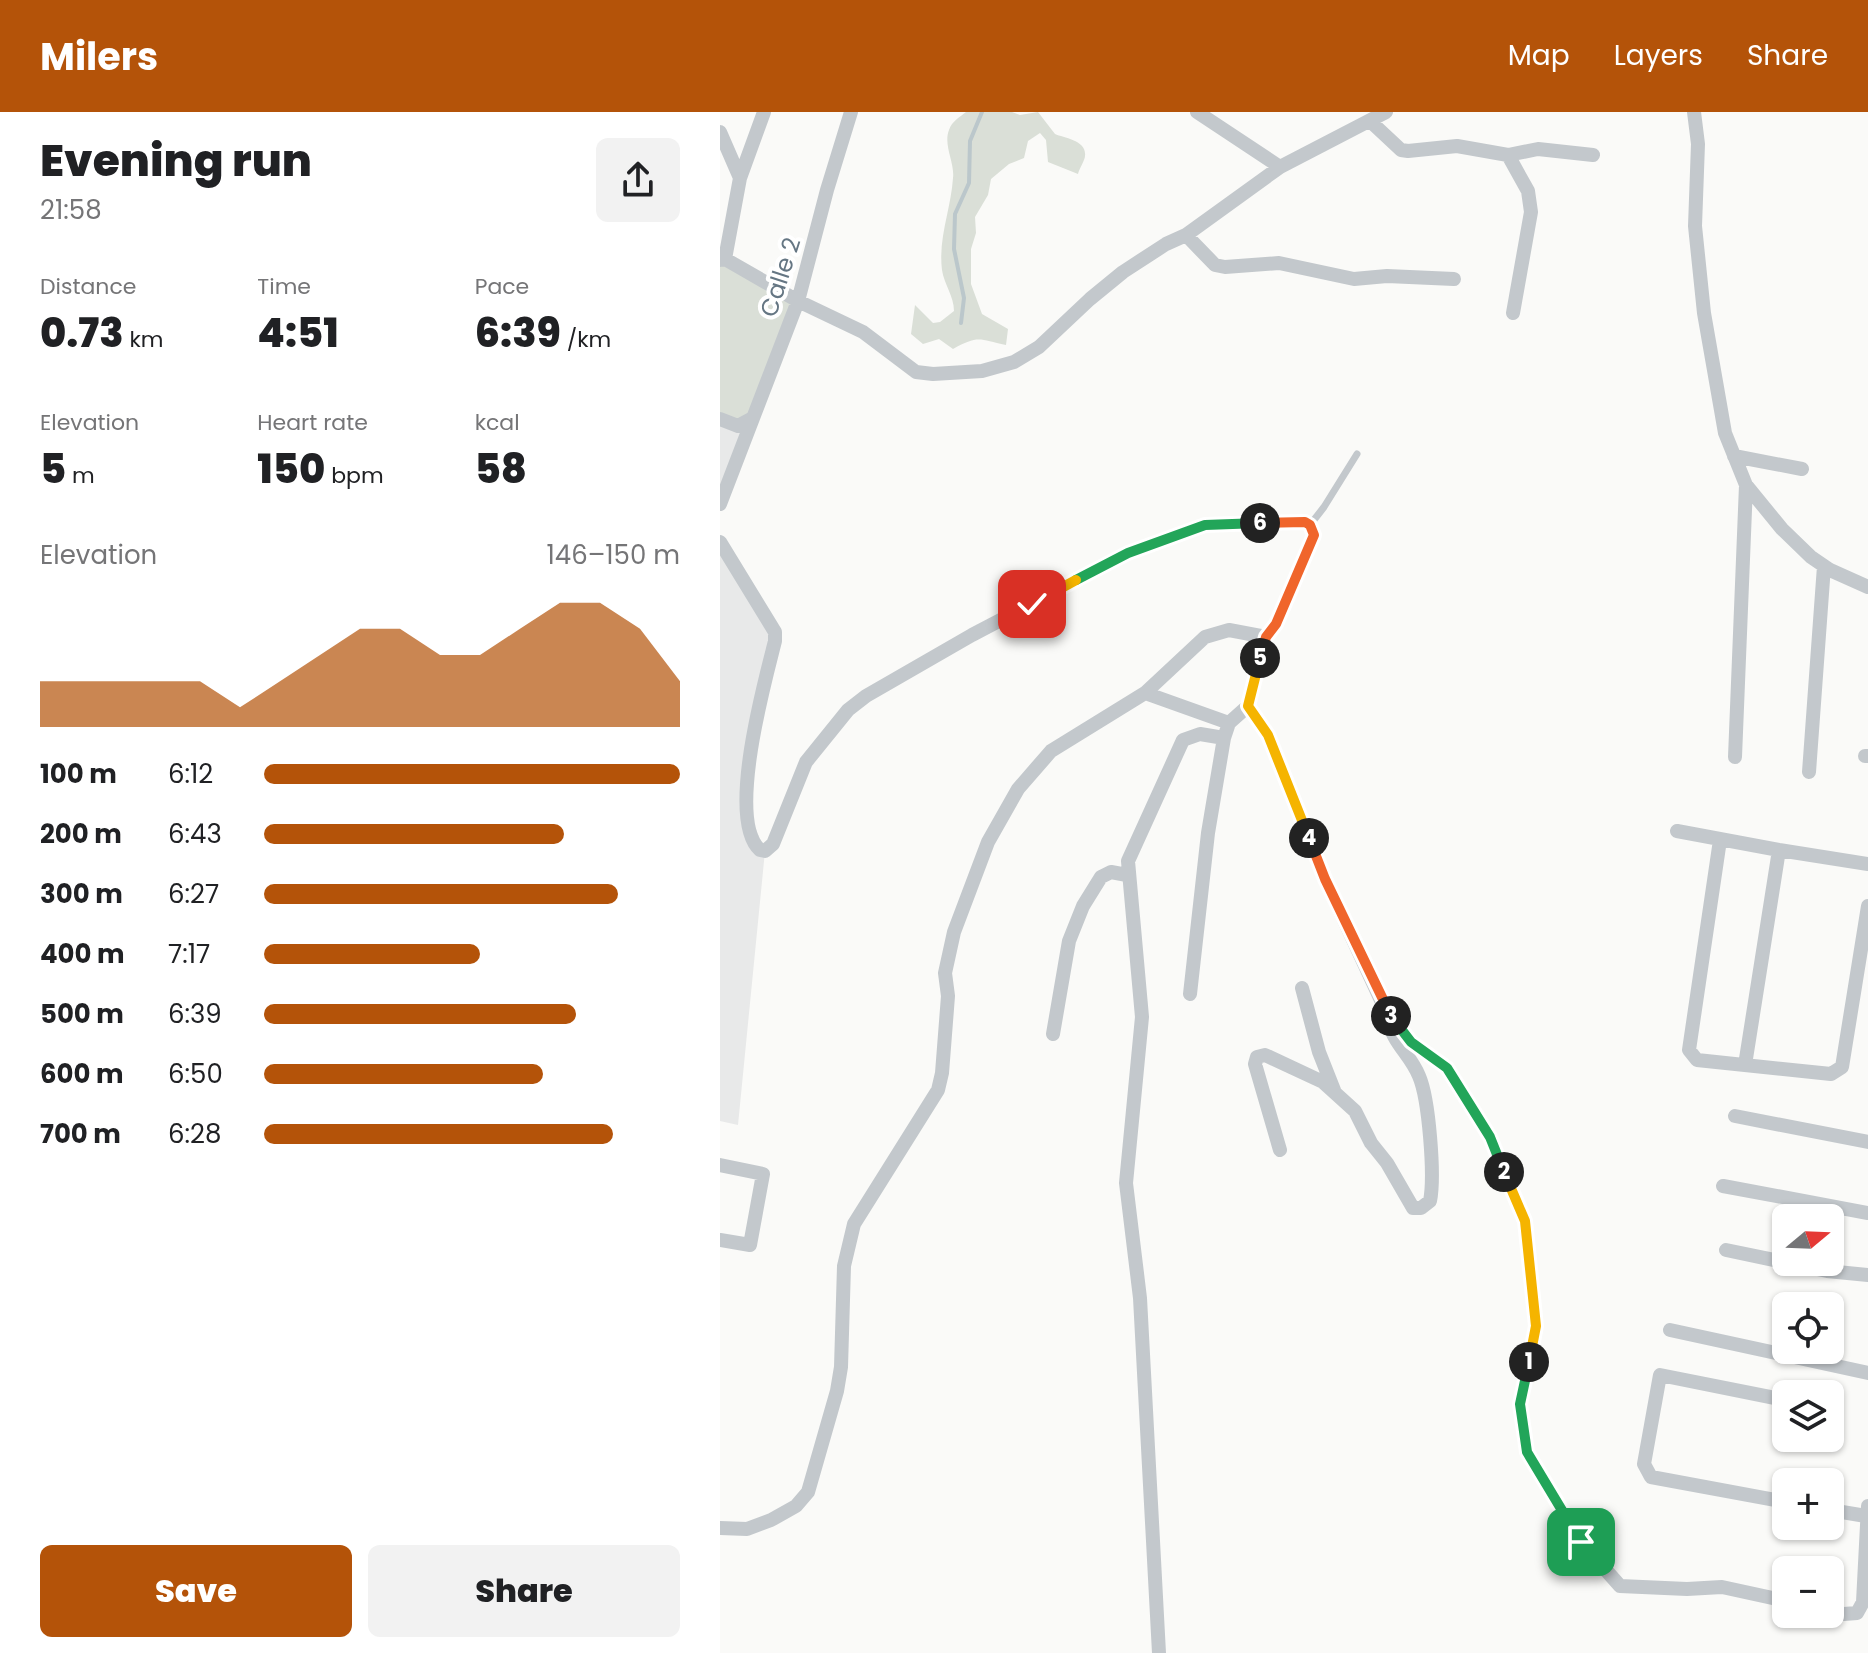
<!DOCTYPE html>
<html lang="en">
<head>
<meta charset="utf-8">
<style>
	:root { --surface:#fff; --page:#f2f2f2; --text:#202124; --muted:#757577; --accent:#b45309 }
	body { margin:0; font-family:Poppins,sans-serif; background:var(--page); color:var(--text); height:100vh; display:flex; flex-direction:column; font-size:30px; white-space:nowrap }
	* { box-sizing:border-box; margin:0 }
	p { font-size:26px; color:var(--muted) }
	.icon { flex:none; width:44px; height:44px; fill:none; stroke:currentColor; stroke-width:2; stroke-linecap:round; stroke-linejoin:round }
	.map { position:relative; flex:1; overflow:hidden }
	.panel { display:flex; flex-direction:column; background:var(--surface); width:720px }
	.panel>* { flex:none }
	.needle { width:52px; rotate:71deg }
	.buttons { position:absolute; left:1052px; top:1092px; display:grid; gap:16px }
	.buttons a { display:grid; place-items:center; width:72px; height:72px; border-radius:12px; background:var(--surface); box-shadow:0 2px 6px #0004; font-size:40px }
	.pin { position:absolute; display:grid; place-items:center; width:68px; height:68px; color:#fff; margin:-34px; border-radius:16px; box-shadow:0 4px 12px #0006 }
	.km { position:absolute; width:40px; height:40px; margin:-20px; border-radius:50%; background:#222; color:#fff; font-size:22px; line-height:40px; text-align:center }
	.round { display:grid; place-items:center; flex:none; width:84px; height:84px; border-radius:12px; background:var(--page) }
	.head { display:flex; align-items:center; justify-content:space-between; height:136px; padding:0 40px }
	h1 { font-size:44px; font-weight:800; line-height:60px }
	.figures { display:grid; grid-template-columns:repeat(3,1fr); gap:12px; height:136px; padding:8px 40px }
	.figures div { display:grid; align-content:center }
	.figures b { font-size:40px; font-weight:800 }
	.figures small { font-size:22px; font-weight:400 }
	.figures p { font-size:22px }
	.chart { height:224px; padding:16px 40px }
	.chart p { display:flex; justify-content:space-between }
	.chart svg { width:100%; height:144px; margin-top:8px; fill:var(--accent); opacity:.7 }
	.cta { display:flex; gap:16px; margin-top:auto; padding:16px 40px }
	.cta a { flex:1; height:92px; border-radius:12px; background:var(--accent); color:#fff; font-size:32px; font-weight:800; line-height:92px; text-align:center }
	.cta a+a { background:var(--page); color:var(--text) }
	ul { padding:0 40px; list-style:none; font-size:26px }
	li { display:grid; grid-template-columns:128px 96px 1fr; align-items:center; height:60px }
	li i { height:20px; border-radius:10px; background:var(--accent) }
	header { display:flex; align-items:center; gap:48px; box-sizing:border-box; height:112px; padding:0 40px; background:var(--accent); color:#fff }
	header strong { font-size:38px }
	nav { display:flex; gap:44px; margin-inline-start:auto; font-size:28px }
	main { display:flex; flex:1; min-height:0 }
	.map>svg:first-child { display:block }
	.built { fill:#e8e9e9 }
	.green { fill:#dadfd7 }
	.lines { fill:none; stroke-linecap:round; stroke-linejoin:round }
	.stream { stroke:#bbc7cb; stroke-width:4 }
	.lane { stroke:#c3c8cc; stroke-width:7 }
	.street { stroke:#c3c8cc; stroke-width:14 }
	.split-1-casing { stroke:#fff; stroke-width:16 }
	.split-2-casing { stroke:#fff; stroke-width:16 }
	.split-3-casing { stroke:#fff; stroke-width:16 }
	.split-4-casing { stroke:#fff; stroke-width:16 }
	.split-5-casing { stroke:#fff; stroke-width:16 }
	.split-6-casing { stroke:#fff; stroke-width:16 }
	.split-7-casing { stroke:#fff; stroke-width:16 }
	.split-8-casing { stroke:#fff; stroke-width:16 }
	.split-1 { stroke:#22a559; stroke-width:10 }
	.split-2 { stroke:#f5b400; stroke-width:10 }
	.split-3 { stroke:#22a559; stroke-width:10 }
	.split-4 { stroke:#f0652b; stroke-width:10 }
	.split-5 { stroke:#f5b400; stroke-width:10 }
	.split-6 { stroke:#f0652b; stroke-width:10 }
	.split-7 { stroke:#22a559; stroke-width:10 }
	.split-8 { stroke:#f5b400; stroke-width:10 }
	.labels { text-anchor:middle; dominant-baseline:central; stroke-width:8; stroke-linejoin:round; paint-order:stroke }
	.street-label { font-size:24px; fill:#657683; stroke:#fff }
</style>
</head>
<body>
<header>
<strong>Milers</strong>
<nav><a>Map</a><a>Layers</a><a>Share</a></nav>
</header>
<main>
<section class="panel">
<div class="head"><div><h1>Evening run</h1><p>21:58</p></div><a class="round"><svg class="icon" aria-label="share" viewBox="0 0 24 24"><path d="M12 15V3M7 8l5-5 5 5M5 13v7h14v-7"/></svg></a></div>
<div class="figures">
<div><p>Distance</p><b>0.73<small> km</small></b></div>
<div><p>Time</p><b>4:51</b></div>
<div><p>Pace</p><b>6:39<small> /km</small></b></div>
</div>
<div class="figures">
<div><p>Elevation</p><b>5<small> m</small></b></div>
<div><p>Heart rate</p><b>150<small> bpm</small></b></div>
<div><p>kcal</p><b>58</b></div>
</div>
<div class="chart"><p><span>Elevation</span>146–150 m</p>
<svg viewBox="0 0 160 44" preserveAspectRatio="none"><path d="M0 44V30L10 30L20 30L30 30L40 30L50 38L60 30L70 22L80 14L90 14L100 22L110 22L120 14L130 6L140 6L150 14L160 30V44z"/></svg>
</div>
<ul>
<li><b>100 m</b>6:12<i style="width:100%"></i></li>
<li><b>200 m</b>6:43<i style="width:72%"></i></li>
<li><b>300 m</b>6:27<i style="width:85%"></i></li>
<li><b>400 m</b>7:17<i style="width:52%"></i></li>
<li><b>500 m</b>6:39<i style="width:75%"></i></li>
<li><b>600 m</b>6:50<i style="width:67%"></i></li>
<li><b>700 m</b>6:28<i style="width:84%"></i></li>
</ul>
<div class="cta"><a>Save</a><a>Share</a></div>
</section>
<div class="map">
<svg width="1148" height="1541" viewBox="0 0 1148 1541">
	<rect width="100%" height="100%" fill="#fafaf8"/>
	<path class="built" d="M0,307L28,321L0,392Z
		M0,430L55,520L28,698L45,739L18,1013L0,1009Z"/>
	<path class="green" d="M246,0H292L300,3L318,0L335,22C344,26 367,28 365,44C365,48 359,57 358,62L328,50L326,28L320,21L308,29L304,46L289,52L271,67L268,83L255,105L256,121L251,137V172L262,202L288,217L286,233C259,227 258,223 233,237L219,227L203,232L191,222L195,193L213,211L220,210L234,199C234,184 224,172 222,158C218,126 231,97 233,66C235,51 223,33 229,18C232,9 240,5 246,0Z
		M0,148L78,189L33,306L0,307Z"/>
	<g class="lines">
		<path class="stream" d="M241,211L244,186L234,137L235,102L249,71L250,29L262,0"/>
		<path class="lane" d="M590,413L604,395L637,342"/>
		<path class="street" d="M477,0L560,55
			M974,0L978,32L975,114L984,201L1005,321L1026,373L1062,417L1091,445L1110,458L1148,475
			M650,9L681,38L688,39L737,34L788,43L818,37L873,43
			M0,20L20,66
			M788,43L808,79L811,100L793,201
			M466,123L495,153L505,155L559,151L634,167L667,164L734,167
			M5,147L20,66L44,0
			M0,148L5,147L78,189L143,220L196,260L213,262L262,259L294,250L319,235L370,187L403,160L446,132L466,123L560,55L666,0
			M0,307L18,314L33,306
			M1014,344L1082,357
			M0,392L78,189L107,78L131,0
			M0,430L55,520V529C45,569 6,708 40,738L45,739L53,732L86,650L128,598L146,584L252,523L408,441L485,413L585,410L590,413L594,423L556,512L546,525L528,594L548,623L605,767L666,899L691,930L727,956L770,1025L805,1109L816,1214L800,1292L807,1340L861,1430L900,1474L967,1477L1002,1475L1066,1489
			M425,581L509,611
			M1145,644H1148
			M1015,645L1026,373
			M1089,660L1104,454
			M957,719L1059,738L1148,752
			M1000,728L969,938L977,948L1111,962L1122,955L1148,794
			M582,876L599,940L614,978
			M470,882L488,721L504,626L509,611L528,594
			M333,922L349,829L363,794L381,765L391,760L407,763
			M1025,953L1059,738
			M1015,1004L1148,1030
			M560,1038L535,952L537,945L545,943L603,970L635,999L651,1031L667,1051L693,1096H701L710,1089C715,1064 709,987 699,964C689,940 672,932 667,903
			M0,1053L43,1062L30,1133L0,1128
			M1003,1074L1148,1101
			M1006,1138L1107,1159L1148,1163
			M950,1218L1148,1261
			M1065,1288L940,1263L924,1352L931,1365L1066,1390
			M1110,1398L1146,1404
			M0,1416L27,1417L51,1408L76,1394L88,1380L117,1279L121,1255L124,1154L134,1112L218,978L222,961L228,884L225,861L234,820L268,730L298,677L331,639L425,581L485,525L509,518L546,525
			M1110,1499L1124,1502L1137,1501L1143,1490L1148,1394
			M439,1541L420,1186L406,1071L422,905L408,749L463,628L480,622L504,626"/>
	</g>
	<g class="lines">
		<g class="split-1-casing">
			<path id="split-1" d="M809,1250L800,1292L807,1340L861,1430"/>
		</g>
		<g class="split-2-casing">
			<path id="split-2" d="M784,1060L805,1109L816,1214L809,1250"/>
		</g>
		<g class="split-3-casing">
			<path id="split-3" d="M671,904L691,930L727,956L770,1025L784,1060"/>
		</g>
		<g class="split-4-casing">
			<path id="split-4" d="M589,726L605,767L671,904"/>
		</g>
		<g class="split-5-casing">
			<path id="split-5" d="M540,546L528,594L548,623L589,726"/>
		</g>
		<g class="split-6-casing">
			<path id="split-6" d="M540,411L585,410L590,413L594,423L556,512L546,525L540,546"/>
		</g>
		<g class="split-7-casing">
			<path id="split-7" d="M356,468L408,441L485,413L540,411"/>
		</g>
		<g class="split-8-casing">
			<path id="split-8" d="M312,492L356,468"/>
		</g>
		<use href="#split-1" class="split-1"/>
		<use href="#split-2" class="split-2"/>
		<use href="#split-3" class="split-3"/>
		<use href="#split-4" class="split-4"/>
		<use href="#split-5" class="split-5"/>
		<use href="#split-6" class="split-6"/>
		<use href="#split-7" class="split-7"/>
		<use href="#split-8" class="split-8"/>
	</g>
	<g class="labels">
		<g class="street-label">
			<text transform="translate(60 165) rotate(-72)">Calle 2</text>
		</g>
	</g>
</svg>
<div class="buttons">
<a><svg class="needle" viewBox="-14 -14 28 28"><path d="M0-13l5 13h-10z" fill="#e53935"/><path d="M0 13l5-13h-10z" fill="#757577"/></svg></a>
<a><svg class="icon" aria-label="locate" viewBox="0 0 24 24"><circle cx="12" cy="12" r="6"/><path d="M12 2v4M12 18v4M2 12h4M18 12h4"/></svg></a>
<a><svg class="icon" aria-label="layers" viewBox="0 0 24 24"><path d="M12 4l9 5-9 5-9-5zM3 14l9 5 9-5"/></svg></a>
<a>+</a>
<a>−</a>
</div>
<div class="pin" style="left:861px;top:1430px;background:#1e9e55"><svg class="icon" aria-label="arrive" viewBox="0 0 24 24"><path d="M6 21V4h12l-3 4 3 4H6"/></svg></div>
<div class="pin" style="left:312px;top:492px;background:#d93025"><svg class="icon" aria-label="check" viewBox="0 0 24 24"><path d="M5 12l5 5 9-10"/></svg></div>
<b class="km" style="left:809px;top:1250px">1</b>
<b class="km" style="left:784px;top:1060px">2</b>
<b class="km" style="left:671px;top:904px">3</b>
<b class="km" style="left:589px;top:726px">4</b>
<b class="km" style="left:540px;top:546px">5</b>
<b class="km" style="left:540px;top:411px">6</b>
</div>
</main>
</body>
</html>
